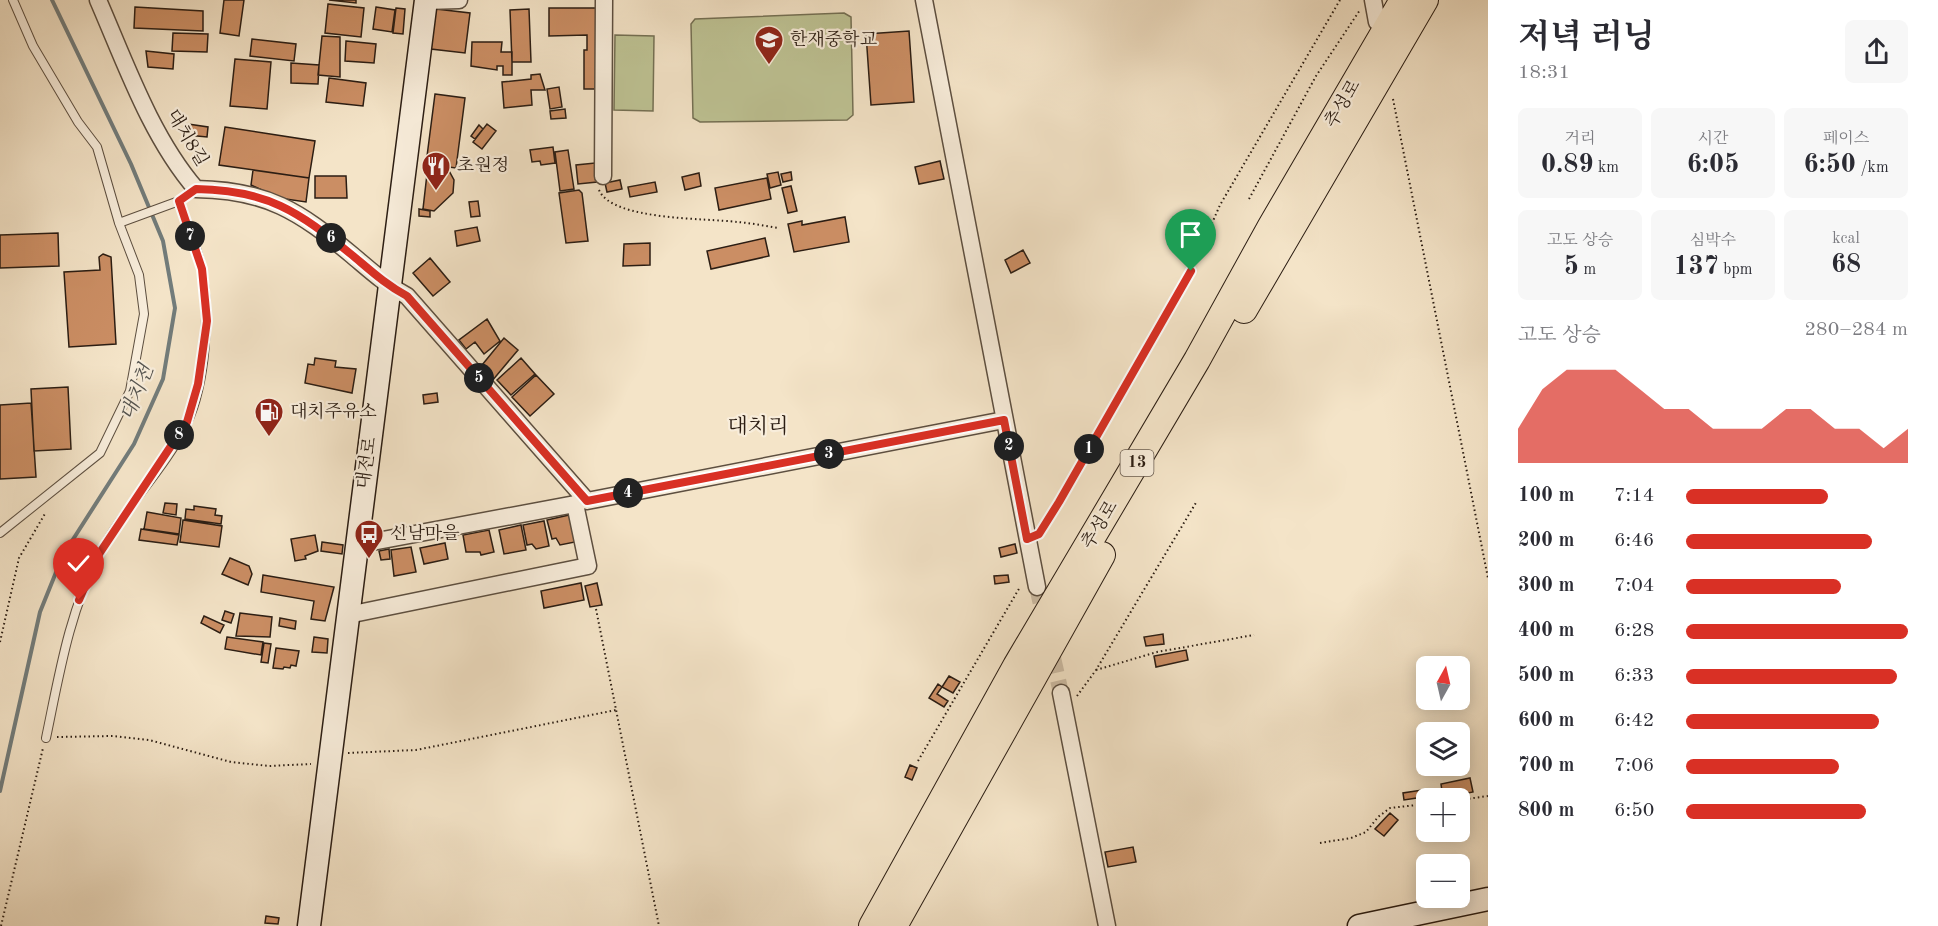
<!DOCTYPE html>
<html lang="ko">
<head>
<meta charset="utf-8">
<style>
	:root { --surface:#fff; --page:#f7f7f7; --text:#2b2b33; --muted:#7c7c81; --accent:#d93025 }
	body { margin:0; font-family:"Old Standard TT","Noto Serif KR",serif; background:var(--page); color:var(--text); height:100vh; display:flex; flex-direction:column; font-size:22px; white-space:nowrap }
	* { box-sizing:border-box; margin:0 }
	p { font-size:20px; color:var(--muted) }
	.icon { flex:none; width:33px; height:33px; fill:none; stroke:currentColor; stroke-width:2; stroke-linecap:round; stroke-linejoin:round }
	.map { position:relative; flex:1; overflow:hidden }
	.details { display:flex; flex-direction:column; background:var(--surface); width:450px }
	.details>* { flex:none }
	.needle { width:39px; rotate:8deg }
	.controls { position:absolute; left:1416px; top:656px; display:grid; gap:12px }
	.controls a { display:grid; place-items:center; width:54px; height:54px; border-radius:9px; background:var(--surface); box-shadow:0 3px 15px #0003; font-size:30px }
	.pin { position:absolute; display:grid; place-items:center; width:51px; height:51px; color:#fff; margin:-62px -26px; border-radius:50% 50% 50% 0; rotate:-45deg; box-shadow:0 0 6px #0007 }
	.pin .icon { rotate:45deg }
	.km { position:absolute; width:30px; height:30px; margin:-15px; border-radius:50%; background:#222; color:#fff; font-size:16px; line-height:30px; text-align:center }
	.round { display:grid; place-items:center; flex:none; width:63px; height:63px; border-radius:9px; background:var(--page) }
	.headline { display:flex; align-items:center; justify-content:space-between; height:102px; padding:0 30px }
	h1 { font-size:33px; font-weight:700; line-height:45px }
	.figures { display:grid; grid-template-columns:repeat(3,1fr); gap:9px; height:102px; padding:6px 30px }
	.figures div { display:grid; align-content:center; border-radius:9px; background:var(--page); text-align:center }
	.figures b { font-size:26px; font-weight:700 }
	.figures small { font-size:16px; font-weight:400 }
	.figures p { font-size:16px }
	.chart { height:168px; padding:12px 30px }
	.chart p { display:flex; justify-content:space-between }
	.chart svg { width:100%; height:108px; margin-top:6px; fill:var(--accent); opacity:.7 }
	ul { padding:0 30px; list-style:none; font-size:20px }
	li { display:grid; grid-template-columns:96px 72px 1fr; align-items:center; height:45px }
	li i { height:15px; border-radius:8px; background:var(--accent) }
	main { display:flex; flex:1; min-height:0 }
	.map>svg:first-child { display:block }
	.green { fill:#bec394; stroke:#747054; stroke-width:1.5 }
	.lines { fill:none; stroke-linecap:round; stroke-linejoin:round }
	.stream { stroke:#727c7b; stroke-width:4 }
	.building { fill:#cb8e64; stroke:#2b1d13; stroke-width:1.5 }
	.street-tunnel { stroke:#ccbca4; stroke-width:16; stroke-dasharray:16 8; stroke-linecap:butt }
	.lane-casing { stroke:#5d4f40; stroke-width:10 }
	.street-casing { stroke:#5d4f40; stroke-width:19 }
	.secondary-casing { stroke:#2b1d13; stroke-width:25 }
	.primary-casing { stroke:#2b1d13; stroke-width:28 }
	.path { stroke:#2b1d13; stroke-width:2; stroke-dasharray:1.5 3; stroke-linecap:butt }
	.lane { stroke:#f8eddb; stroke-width:8 }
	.street { stroke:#f8eddb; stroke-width:16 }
	.secondary { stroke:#f8eddb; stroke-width:22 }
	.primary { stroke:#f4e4c8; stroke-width:26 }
	.route-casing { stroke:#fff; stroke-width:12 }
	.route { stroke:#d93025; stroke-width:8 }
	.labels { text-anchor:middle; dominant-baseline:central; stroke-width:4.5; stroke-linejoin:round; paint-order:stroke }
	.shield { fill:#f8eddb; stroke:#685b4f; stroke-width:1.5 }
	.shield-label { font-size:16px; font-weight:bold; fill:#2b1d13 }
	.poi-label { font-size:18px; fill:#2b1d13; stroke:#f8eddb; text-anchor:start }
	.street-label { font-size:18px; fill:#2b1d13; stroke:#f8eddb }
	.water-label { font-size:20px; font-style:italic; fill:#555450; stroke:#f8eddb }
	.quarter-label { font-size:21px; fill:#2b1d13; stroke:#f8eddb }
</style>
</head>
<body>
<main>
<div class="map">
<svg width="1488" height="926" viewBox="0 0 1488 926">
	<rect width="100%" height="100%" fill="#f4e4c8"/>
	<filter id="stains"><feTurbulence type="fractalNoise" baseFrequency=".00333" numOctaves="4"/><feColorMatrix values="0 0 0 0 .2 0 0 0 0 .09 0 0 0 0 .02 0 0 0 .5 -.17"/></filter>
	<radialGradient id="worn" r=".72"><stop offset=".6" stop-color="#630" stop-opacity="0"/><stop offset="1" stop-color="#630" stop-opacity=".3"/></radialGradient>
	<path class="green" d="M844,13L851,17L853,115L847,120L700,122L693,118L691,24L695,19Z
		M615,35L654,36L653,111L614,110Z"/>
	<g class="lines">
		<path class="stream" d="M0,791L40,612L63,555L134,444L163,379L175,308L163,241L131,164L52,0"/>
	</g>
	<path class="building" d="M224,0H244L239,36L220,33Z
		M329,0H356V3Z
		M328,4L364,8L361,37L325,33Z
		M135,7L203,11V31L134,28Z
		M376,7L395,10L392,32L373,29Z
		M396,8L405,9L403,34L393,33Z
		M549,8H598L596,89H584V50H587V35L549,36Z
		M436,9L470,13L465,53L431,49Z
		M529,9L531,62H512L510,10Z
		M909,31L914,102L871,105L866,34Z
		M173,33L208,34L207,52L172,51Z
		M322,36L340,37V77L318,75Z
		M252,39L296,44L294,61L250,56Z
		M346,41L376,44L374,63L345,61Z
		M472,42H502L501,52H512V75H503V66H497V70L471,66Z
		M146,51L174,54L173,69L148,67Z
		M235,59L271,62L267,109L230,106Z
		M291,63L319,65L318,84L291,83Z
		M540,74L545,90H531L532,105L504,108L502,82L531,79V75Z
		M329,78L366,83L363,106L326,102Z
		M559,87L562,107L550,109L547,89Z
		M435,94L465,98L456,168L426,164Z
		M565,109L566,118L551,119L550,111Z
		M188,124L208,127L207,137L187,135Z
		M487,124L496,131L482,149L473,142Z
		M479,125L483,129L475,139L471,136Z
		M225,127L315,141L309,178L219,165Z
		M553,147L555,163L541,165L540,161L532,162L530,150Z
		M568,150L574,189L560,191L555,152Z
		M940,161L944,179L919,184L915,167Z
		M595,163L597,182L578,184L576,165Z
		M438,168L448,169L454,180L453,193L434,211L423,209L427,174Z
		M253,170L309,178L306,202L279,198L251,185Z
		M778,172L781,185L770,188L767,174Z
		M791,172L792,180L783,182L781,174Z
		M699,173L701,186L685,190L682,177Z
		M315,176H346L347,198H315Z
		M767,178L771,199L719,210L715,188Z
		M620,180L622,189L607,192L605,183Z
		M655,182L657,192L630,197L628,187Z
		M791,186L797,211L788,213L782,188Z
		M579,190L582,193L588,241L566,243L559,193Z
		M478,201L480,216L471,217L469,202Z
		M419,209L430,211V217L419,216Z
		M845,217L849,242L794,252L788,224L802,221V225Z
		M477,227L480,241L457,246L455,231Z
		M58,233L59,266L0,268V235Z
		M765,238L769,256L711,269L707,251Z
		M650,243V265L623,266L624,244Z
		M1023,250L1030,263L1011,273L1005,260Z
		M103,254L111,257L116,344L69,347L64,272L100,270L99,257Z
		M430,258L450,282L433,296L413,273Z
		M487,319L500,341L484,354L475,342L466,349L459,340Z
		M504,338L518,350L492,381L478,370Z
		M315,358L336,361L335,367L356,369L352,393L305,383L308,364L314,365Z
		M521,358L535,374L511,395L497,380Z
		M536,375L554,394L530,416L512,397Z
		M68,387L71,449L34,451L31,389Z
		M437,393L438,402L424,404L423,395Z
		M31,403L36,477L0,479V405Z
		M165,503L177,504L176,515L163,513Z
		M194,506L216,509L215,515L222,516L221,524L185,519L186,509L194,510Z
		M147,512L181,518L179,534L144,529Z
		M569,515L575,542L560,545L556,538L552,539L547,520Z
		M183,520L222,526L219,547L180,542Z
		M544,521L549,546L536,549L532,544L527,545L523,525Z
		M521,525L526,550L504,554L499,530Z
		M141,529L179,535L177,545L139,540Z
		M489,530L494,552L481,555L480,552H466L463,535Z
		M315,535L318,551L305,556L306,559L295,561L291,539Z
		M322,542L343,545L342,554L321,551Z
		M445,543L448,559L424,564L420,548Z
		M1015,544L1017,553L1001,557L999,548Z
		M411,547L416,572L394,576L391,550Z
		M389,549L390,559L381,560L379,551Z
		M230,558L249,566L252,574L248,585L222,574Z
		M263,575L334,587L325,621L311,619L314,601L261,592Z
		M1008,575L1009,582L995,584L994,576Z
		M581,583L584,600L544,608L541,591Z
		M597,583L602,605L590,607L585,586Z
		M225,611L234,614L231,623L222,620Z
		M240,613L272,617L270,637L236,636Z
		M204,616L224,625L220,633L201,623Z
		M280,618L296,621L295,629L279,626Z
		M1163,634L1164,644L1146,646L1144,637Z
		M227,637L263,642L261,655L225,649Z
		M314,637L328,639L327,653L312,652Z
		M264,643L271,644L268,663L261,662Z
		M276,648L299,651L296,666L291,665L290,668L284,667L283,669L273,668Z
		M1186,650L1188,660L1156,667L1154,656Z
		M949,676L960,682L953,693L942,687Z
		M938,684L942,687L937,694L948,701L944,707L929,698Z
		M910,765L917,768L912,780L905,777Z
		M1470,778L1473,792L1443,798L1441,784Z
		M1422,790L1423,797L1404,800L1403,793Z
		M1390,813L1398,820L1384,836L1375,829Z
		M1133,847L1136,862L1108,867L1105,852Z
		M266,916L279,918L278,924L265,923Z"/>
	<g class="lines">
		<path class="street-tunnel" d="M1037,587L1061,693"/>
		<g class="lane-casing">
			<path id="lane" d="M119,223L179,201L196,189
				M0,533L100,453L130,391L144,314L139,275L119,223L97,147L78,122L33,46L13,0
				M46,738C59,676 69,612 99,555C123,509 165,469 187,423C206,383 210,313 202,271C198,247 186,224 179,201"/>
		</g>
		<g class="street-casing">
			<path id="street" d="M98,0C125,62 151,137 196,189C267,190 299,211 352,255C370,270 386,285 407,296L587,501L1004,420
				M924,0L1037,587
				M1373,0L1377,22
				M426,1L459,0
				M603,176L604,0
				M348,615L588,566L575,504L356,545
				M1061,693L1107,926"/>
		</g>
		<g class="secondary-casing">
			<path id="secondary" d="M309,926L426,0
				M1359,926L1488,899"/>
		</g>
		<g class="primary-casing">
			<path id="primary" d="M1244,310L1425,0
				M872,926L1016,666L1197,360L1271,226L1403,0
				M894,926L1102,555"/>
		</g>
		<path class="path" d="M1393,99L1488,578
			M599,190C612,221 708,218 737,222C751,223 765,226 779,228
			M1249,199L1316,76L1360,10
			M1041,530L1191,271L1220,205L1340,0
			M596,609L659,926
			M0,642L19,558L46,512
			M1096,670L1157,652L1254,635
			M1077,696L1096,670L1197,501
			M57,737L113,736L149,740L231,762L269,766L311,764
			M348,753L416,750L616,710
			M918,761L1020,587
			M1460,800L1488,796
			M1320,843L1351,838L1366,832L1378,817L1390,808L1426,804
			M1,926L43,748"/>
		<use href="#lane" class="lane"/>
		<use href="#street" class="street"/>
		<use href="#secondary" class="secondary"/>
		<use href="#primary" class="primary"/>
	</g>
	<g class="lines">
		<g class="route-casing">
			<path id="route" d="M79,600L99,554L187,422L198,384L207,321L202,269L179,201L196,189C267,190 298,211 352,255C370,270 386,285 407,296L587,501L1004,420L1027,539L1039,534L1059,502L1191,271"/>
		</g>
		<use href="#route" class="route"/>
	</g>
	<defs>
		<g id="school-pin" transform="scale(1.5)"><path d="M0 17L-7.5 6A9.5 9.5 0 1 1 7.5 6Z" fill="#8f2418" stroke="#f8eddb"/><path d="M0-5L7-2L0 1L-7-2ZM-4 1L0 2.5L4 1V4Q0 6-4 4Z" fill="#fff"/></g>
		<g id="restaurant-pin" transform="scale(1.5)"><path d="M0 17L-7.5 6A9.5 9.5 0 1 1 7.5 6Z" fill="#8f2418" stroke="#f8eddb"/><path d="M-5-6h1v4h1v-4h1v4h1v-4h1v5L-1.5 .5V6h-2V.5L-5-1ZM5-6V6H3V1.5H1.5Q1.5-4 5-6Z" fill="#fff"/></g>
		<g id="fuel-pin" transform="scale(1.5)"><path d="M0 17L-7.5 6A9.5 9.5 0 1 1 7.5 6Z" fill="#8f2418" stroke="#f8eddb"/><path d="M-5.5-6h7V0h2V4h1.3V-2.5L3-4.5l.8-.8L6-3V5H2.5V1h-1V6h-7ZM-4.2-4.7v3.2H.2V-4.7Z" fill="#fff"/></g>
		<g id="bus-pin" transform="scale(1.5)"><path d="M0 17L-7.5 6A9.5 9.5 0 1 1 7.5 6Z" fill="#8f2418" stroke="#f8eddb"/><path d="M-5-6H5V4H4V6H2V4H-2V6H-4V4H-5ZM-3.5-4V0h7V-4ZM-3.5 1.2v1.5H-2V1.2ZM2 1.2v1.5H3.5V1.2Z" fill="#fff"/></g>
	</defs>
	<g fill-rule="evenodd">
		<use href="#school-pin" x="769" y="40"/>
		<use href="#restaurant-pin" x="436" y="166"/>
		<use href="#fuel-pin" x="269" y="412"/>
		<use href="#bus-pin" x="369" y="534"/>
	</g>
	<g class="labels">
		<rect class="shield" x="1120.5" y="450" width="33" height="26" rx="4.5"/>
		<g class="shield-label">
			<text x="1137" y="463">13</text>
		</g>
		<g class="poi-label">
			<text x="790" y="40">한재중학교</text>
			<text x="457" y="166">초원정</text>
			<text x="290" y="412">대치주유소</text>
			<text x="390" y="534">신남마을</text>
		</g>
		<g class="street-label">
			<text transform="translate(1343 104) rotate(-60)">추성로</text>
			<text transform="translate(187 138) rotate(59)">대치8길</text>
			<text transform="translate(367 463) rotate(-82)">대전로</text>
			<text transform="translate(1100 525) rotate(-59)">추성로</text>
		</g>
		<g class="water-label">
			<text transform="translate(138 393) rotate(-69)">대치천</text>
		</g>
		<g class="quarter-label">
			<text x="758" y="427">대치리</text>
		</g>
	</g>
	<rect width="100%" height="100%" filter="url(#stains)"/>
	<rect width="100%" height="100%" fill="url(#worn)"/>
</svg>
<div class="controls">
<a><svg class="needle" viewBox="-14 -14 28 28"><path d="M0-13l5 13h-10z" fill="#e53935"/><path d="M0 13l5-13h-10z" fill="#7c7c81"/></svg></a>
<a><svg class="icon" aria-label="layers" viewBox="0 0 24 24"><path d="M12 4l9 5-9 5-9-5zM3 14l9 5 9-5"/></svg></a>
<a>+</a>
<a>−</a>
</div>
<div class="pin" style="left:1191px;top:271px;background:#1e9e55"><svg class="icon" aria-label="arrive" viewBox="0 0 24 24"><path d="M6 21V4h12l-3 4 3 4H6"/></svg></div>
<div class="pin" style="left:79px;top:600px;background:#d93025"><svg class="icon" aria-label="check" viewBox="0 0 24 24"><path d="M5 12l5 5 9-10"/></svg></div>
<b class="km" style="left:1089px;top:449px">1</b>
<b class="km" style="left:1009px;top:446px">2</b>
<b class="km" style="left:829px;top:454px">3</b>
<b class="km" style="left:628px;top:493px">4</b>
<b class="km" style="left:479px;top:378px">5</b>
<b class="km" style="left:331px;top:238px">6</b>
<b class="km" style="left:190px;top:236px">7</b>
<b class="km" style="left:179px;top:435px">8</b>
</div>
<section class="details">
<div class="headline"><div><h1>저녁 러닝</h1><p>18:31</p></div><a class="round"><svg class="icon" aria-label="share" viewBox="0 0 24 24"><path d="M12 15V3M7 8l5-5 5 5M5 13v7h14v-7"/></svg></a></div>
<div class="figures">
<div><p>거리</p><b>0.89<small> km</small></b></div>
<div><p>시간</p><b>6:05</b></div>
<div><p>페이스</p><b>6:50<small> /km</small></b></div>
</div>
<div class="figures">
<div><p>고도 상승</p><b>5<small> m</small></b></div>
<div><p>심박수</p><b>137<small> bpm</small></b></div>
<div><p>kcal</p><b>68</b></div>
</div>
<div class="chart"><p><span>고도 상승</span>280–284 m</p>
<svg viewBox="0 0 160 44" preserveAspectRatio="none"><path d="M0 44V30L10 14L20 6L30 6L40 6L50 14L60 22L70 22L80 30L90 30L100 30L110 22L120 22L130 30L140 30L150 38L160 30V44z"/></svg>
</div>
<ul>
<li><b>100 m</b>7:14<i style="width:64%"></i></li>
<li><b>200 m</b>6:46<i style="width:84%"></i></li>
<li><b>300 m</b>7:04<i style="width:70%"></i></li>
<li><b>400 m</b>6:28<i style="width:100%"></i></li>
<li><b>500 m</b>6:33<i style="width:95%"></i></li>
<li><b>600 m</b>6:42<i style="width:87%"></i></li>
<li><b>700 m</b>7:06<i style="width:69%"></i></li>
<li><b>800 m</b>6:50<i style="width:81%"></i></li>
</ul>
</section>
</main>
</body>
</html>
